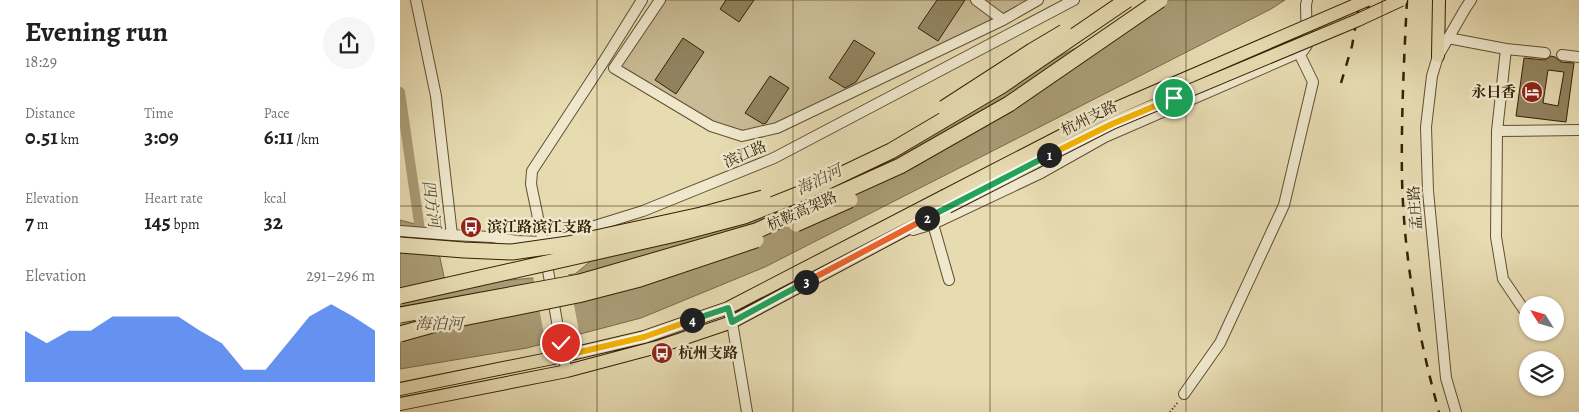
<!DOCTYPE html>
<html lang="en">
<head>
<meta charset="utf-8">
<style>
	:root { --surface:#fff; --page:#f6f6f6; --text:#202124; --muted:#757577; --accent:#2563eb }
	body { margin:0; font-family:Alegreya,"Noto Serif SC",serif; background:var(--page); color:var(--text); height:100vh; display:flex; flex-direction:column; font-size:19px; white-space:nowrap }
	* { box-sizing:border-box; margin:0 }
	p { font-size:16px; color:var(--muted) }
	.icon { flex:none; width:28px; height:28px; fill:none; stroke:currentColor; stroke-width:2; stroke-linecap:round; stroke-linejoin:round }
	.map { position:relative; flex:1; overflow:hidden }
	.sheet { display:flex; flex-direction:column; background:var(--surface); width:400px }
	.sheet>* { flex:none }
	.needle { width:32px; rotate:307deg }
	.controls { position:absolute; left:1119px; top:296px; display:grid; gap:10px }
	.controls a { display:grid; place-items:center; width:45px; height:45px; border-radius:50%; background:var(--surface); box-shadow:0 1px 4px #0004; font-size:25px }
	.pin { position:absolute; display:grid; place-items:center; width:42px; height:42px; color:#fff; margin:-21px; border:2px solid #fff; border-radius:50%; box-shadow:0 1px 5px #0007 }
	.km { position:absolute; width:25px; height:25px; margin:-12px; border-radius:50%; background:#222; color:#fff; font-size:14px; line-height:25px; text-align:center }
	.round { display:grid; place-items:center; flex:none; width:52px; height:52px; border-radius:26px; background:var(--page) }
	.overview { display:flex; align-items:center; justify-content:space-between; height:85px; padding:0 25px }
	h1 { font-size:28px; font-weight:700; line-height:38px }
	.metrics { display:grid; grid-template-columns:repeat(3,1fr); gap:8px; height:85px; padding:5px 25px }
	.metrics div { display:grid; align-content:center }
	.metrics b { font-size:21px; font-weight:700 }
	.metrics small { font-size:14px; font-weight:400 }
	.metrics p { font-size:14px }
	.chart { height:140px; padding:10px 25px }
	.chart p { display:flex; justify-content:space-between }
	.chart svg { width:100%; height:90px; margin-top:5px; fill:var(--accent); opacity:.7 }
	main { display:flex; flex:1; min-height:0 }
	.map>svg:first-child { display:block }
	.green { fill:#c9bb95; stroke:#7e6e4d }
	.water { fill:#aa9c77; stroke:#7b6b49 }
	.pier { fill:#e7dbb2 }
	.lines { fill:none; stroke-linecap:round; stroke-linejoin:round }
	.canal { stroke:#aa9c77; stroke-width:10 }
	.building { fill:#91825f; stroke:#342105; fill-rule:evenodd }
	.minor-casing { stroke:#615030; stroke-width:12 }
	.major-casing { stroke:#342105; stroke-width:14 }
	.path { stroke:#342105; stroke-width:2; stroke-dasharray:1 2.5; stroke-linecap:butt }
	.minor { stroke:#efe8cd; stroke-width:10 }
	.major { stroke:#e7dbb2; stroke-width:12 }
	.rail { stroke:#342105; stroke-width:2.5; stroke-dasharray:9 9; stroke-linecap:butt }
	.major-bridge-casing { stroke:#342105; stroke-width:14; stroke-linecap:butt }
	.highway-bridge-casing { stroke:#342105; stroke-width:17; stroke-linecap:butt }
	.major-bridge { stroke:#e7dbb2; stroke-width:12 }
	.highway-bridge { stroke:#e7dbb2; stroke-width:15 }
	.split-1-casing { stroke:#fff; stroke-width:10 }
	.split-2-casing { stroke:#fff; stroke-width:10 }
	.split-3-casing { stroke:#fff; stroke-width:10 }
	.split-4-casing { stroke:#fff; stroke-width:10 }
	.split-5-casing { stroke:#fff; stroke-width:10 }
	.split-1 { stroke:#f5b400; stroke-width:6 }
	.split-2 { stroke:#22a559; stroke-width:6 }
	.split-3 { stroke:#f0652b; stroke-width:6 }
	.split-4 { stroke:#22a559; stroke-width:6 }
	.split-5 { stroke:#f5b400; stroke-width:6 }
	.grid { fill:none; stroke:#342105; stroke-width:1; stroke-opacity:0.55 }
	.labels { text-anchor:middle; dominant-baseline:central; stroke-width:5; stroke-linejoin:round; paint-order:stroke }
	.poi-label { font-size:15px; font-weight:bold; fill:#342105; stroke:#efe8cd; text-anchor:start }
	.street-label { font-size:15px; fill:#342105; stroke:#efe8cd }
	.water-label { font-size:16px; font-style:italic; fill:#5d4c2d; stroke:#efe8cd }
</style>
</head>
<body>
<main>
<section class="sheet">
<div class="overview"><div><h1>Evening run</h1><p>18:29</p></div><a class="round"><svg class="icon" aria-label="share" viewBox="0 0 24 24"><path d="M12 15V3M7 8l5-5 5 5M5 13v7h14v-7"/></svg></a></div>
<div class="metrics">
<div><p>Distance</p><b>0.51<small> km</small></b></div>
<div><p>Time</p><b>3:09</b></div>
<div><p>Pace</p><b>6:11<small> /km</small></b></div>
</div>
<div class="metrics">
<div><p>Elevation</p><b>7<small> m</small></b></div>
<div><p>Heart rate</p><b>145<small> bpm</small></b></div>
<div><p>kcal</p><b>32</b></div>
</div>
<div class="chart"><p><span>Elevation</span>291–296 m</p>
<svg viewBox="0 0 160 44" preserveAspectRatio="none"><path d="M0 44V19L10 25L20 19L30 19L40 12L50 12L60 12L70 12L80 19L90 25L100 38L110 38L120 25L130 12L140 6L150 12L160 19V44z"/></svg>
</div>
</section>
<div class="map">
<svg width="1179" height="412" viewBox="0 0 1179 412">
	<rect width="100%" height="100%" fill="#e7dbb2"/>
	<filter id="stains"><feTurbulence type="fractalNoise" baseFrequency=".004" numOctaves="4"/><feColorMatrix values="0 0 0 0 .2 0 0 0 0 .09 0 0 0 0 .02 0 0 0 .5 -.17"/></filter>
	<radialGradient id="worn" r=".72"><stop offset=".6" stop-color="#630" stop-opacity="0"/><stop offset="1" stop-color="#630" stop-opacity=".3"/></radialGradient>
	<path class="green" d="M256,0H629L528,54L377,128L342,136L311,126L217,67Z"/>
	<path class="water" d="M769,0H885L871,9L365,267L241,318L127,348L0,369V220L19,225L36,239L46,286L175,274L192,260L301,230L425,177Z"/>
	<path class="pier" d="M168,272L180,337L146,345L133,276Z"/>
	<g class="lines">
		<path class="canal" d="M0,92L21,237"/>
	</g>
	<path class="building" d="M326,0H354L339,22L320,9Z
		M537,0H565L538,41L518,28Z
		M283,38L304,52L276,94L255,80Z
		M454,40L475,53L456,82L445,88L429,78Z
		M1151,56L1155,57L1161,62L1174,63L1166,122L1116,116L1124,58L1145,60ZM1148,70L1164,72L1158,106L1143,103Z
		M370,76L389,88L366,123L363,124L345,113Z"/>
	<g class="lines">
		<g class="minor-casing">
			<path id="minor" d="M16,0L36,96L52,235
				M260,0L214,68L311,126L342,136L377,128L603,20L638,0
				M576,0L603,20
				M1048,38L1106,49L1145,53
				M1162,55L1179,57
				M1097,131L1106,49
				M533,224L549,280
				M513,230L533,224L641,173L705,137L903,51L907,45L906,5L907,0
				M0,231L52,235L92,237L117,241L143,242L243,211L374,158L674,0
				M328,308L332,322L347,412
				M1124,310L1103,279L1096,237L1097,131L1179,130
				M167,371L163,356L143,242L131,184L132,171L204,61L242,0
				M784,394L820,343L884,205L913,82L899,53
				M1056,412L1046,378L1028,191L1026,127L1032,76L1038,56L1065,9L1071,0"/>
		</g>
		<g class="major-casing">
			<path id="major" d="M1038,56L1039,0
				M0,389L163,356L244,337L328,308L544,196
				M0,404L167,371L261,346L332,322L548,207"/>
		</g>
		<path class="path" d="M770,412L778,402"/>
		<use href="#minor" class="minor"/>
		<use href="#major" class="major"/>
		<path class="rail" d="M1007,0C1004,59 1001,120 1002,179C1004,258 1018,336 1039,412
			M968,8L969,0
			M941,83L952,46L960,0"/>
		<g class="major-bridge-casing">
			<path id="major-bridge" d="M544,196L705,113L967,0
				M548,207L712,123L958,20L1001,0"/>
		</g>
		<g class="highway-bridge-casing">
			<path id="highway-bridge" d="M544,108L632,51L664,32
				M396,224L450,200
				M0,245L64,250L112,252L168,244L301,215L363,198
				M0,296L280,233L344,216L407,191L491,151L601,86L727,0
				M0,315L180,282L356,231L500,166L609,104L760,0
				M0,334L43,322L178,295L240,279L356,240"/>
		</g>
		<use href="#major-bridge" class="major-bridge"/>
		<use href="#highway-bridge" class="highway-bridge"/>
	</g>
	<g class="lines">
		<g class="split-1-casing">
			<path id="split-1" d="M649,155L712,124L774,98"/>
		</g>
		<g class="split-2-casing">
			<path id="split-2" d="M527,218L649,155"/>
		</g>
		<g class="split-3-casing">
			<path id="split-3" d="M406,282L527,218"/>
		</g>
		<g class="split-4-casing">
			<path id="split-4" d="M292,320L328,308L332,322L406,282"/>
		</g>
		<g class="split-5-casing">
			<path id="split-5" d="M161,343L163,356L244,337L292,320"/>
		</g>
		<use href="#split-1" class="split-1"/>
		<use href="#split-2" class="split-2"/>
		<use href="#split-3" class="split-3"/>
		<use href="#split-4" class="split-4"/>
		<use href="#split-5" class="split-5"/>
	</g>
	<path class="grid" d="M197,0V412M393,0V412M590,0V412M786,0V412M982,0V412M0,206H1179"/>
	<defs>
		<g id="hotel-disc" transform="scale(1.125)"><circle r="9.5" fill="#8f2418" stroke="#efe8cd"/><path d="M-6-4.5h1.5V1H6V5H4.5V3h-9V5H-6ZM-4 0a1.8 1.8 0 1 1 3.6 0ZM.5 0V-2.5h3Q6-2.5 6 0Z" fill="#fff"/></g>
		<g id="bus-disc" transform="scale(1.125)"><circle r="9.5" fill="#8f2418" stroke="#efe8cd"/><path d="M-5-6H5V4H4V6H2V4H-2V6H-4V4H-5ZM-3.5-4V0h7V-4ZM-3.5 1.2v1.5H-2V1.2ZM2 1.2v1.5H3.5V1.2Z" fill="#fff"/></g>
	</defs>
	<g fill-rule="evenodd">
		<use href="#hotel-disc" x="1132" y="92"/>
		<use href="#bus-disc" x="71" y="227"/>
		<use href="#bus-disc" x="262" y="353"/>
	</g>
	<g class="labels">
		<g class="poi-label">
			<text x="1116" y="92" text-anchor="end">永日香</text>
			<text x="87" y="227">滨江路滨江支路</text>
			<text x="278" y="353">杭州支路</text>
		</g>
		<g class="street-label">
			<text transform="translate(689 118) rotate(-26)">杭州支路</text>
			<text transform="translate(345 154) rotate(-23)">滨江路</text>
			<text transform="translate(1015 208) rotate(-94)">孟庄路</text>
			<text transform="translate(402 211) rotate(-24)">杭鞍高架路</text>
		</g>
		<g class="water-label">
			<text transform="translate(419 180) rotate(-26)">海泊河</text>
			<text transform="translate(31 204) rotate(82)">四方河</text>
			<text x="39" y="324">海泊河</text>
		</g>
	</g>
	<rect width="100%" height="100%" filter="url(#stains)"/>
	<rect width="100%" height="100%" fill="url(#worn)"/>
</svg>
<div class="controls">
<a><svg class="needle" viewBox="-14 -14 28 28"><path d="M0-13l5 13h-10z" fill="#e53935"/><path d="M0 13l5-13h-10z" fill="#757577"/></svg></a>
<a><svg class="icon" aria-label="layers" viewBox="0 0 24 24"><path d="M12 4l9 5-9 5-9-5zM3 14l9 5 9-5"/></svg></a>
</div>
<div class="pin" style="left:774px;top:98px;background:#1e9e55"><svg class="icon" aria-label="arrive" viewBox="0 0 24 24"><path d="M6 21V4h12l-3 4 3 4H6"/></svg></div>
<div class="pin" style="left:161px;top:343px;background:#d93025"><svg class="icon" aria-label="check" viewBox="0 0 24 24"><path d="M5 12l5 5 9-10"/></svg></div>
<b class="km" style="left:649px;top:155px">1</b>
<b class="km" style="left:527px;top:218px">2</b>
<b class="km" style="left:406px;top:282px">3</b>
<b class="km" style="left:292px;top:320px">4</b>
</div>
</main>
</body>
</html>
